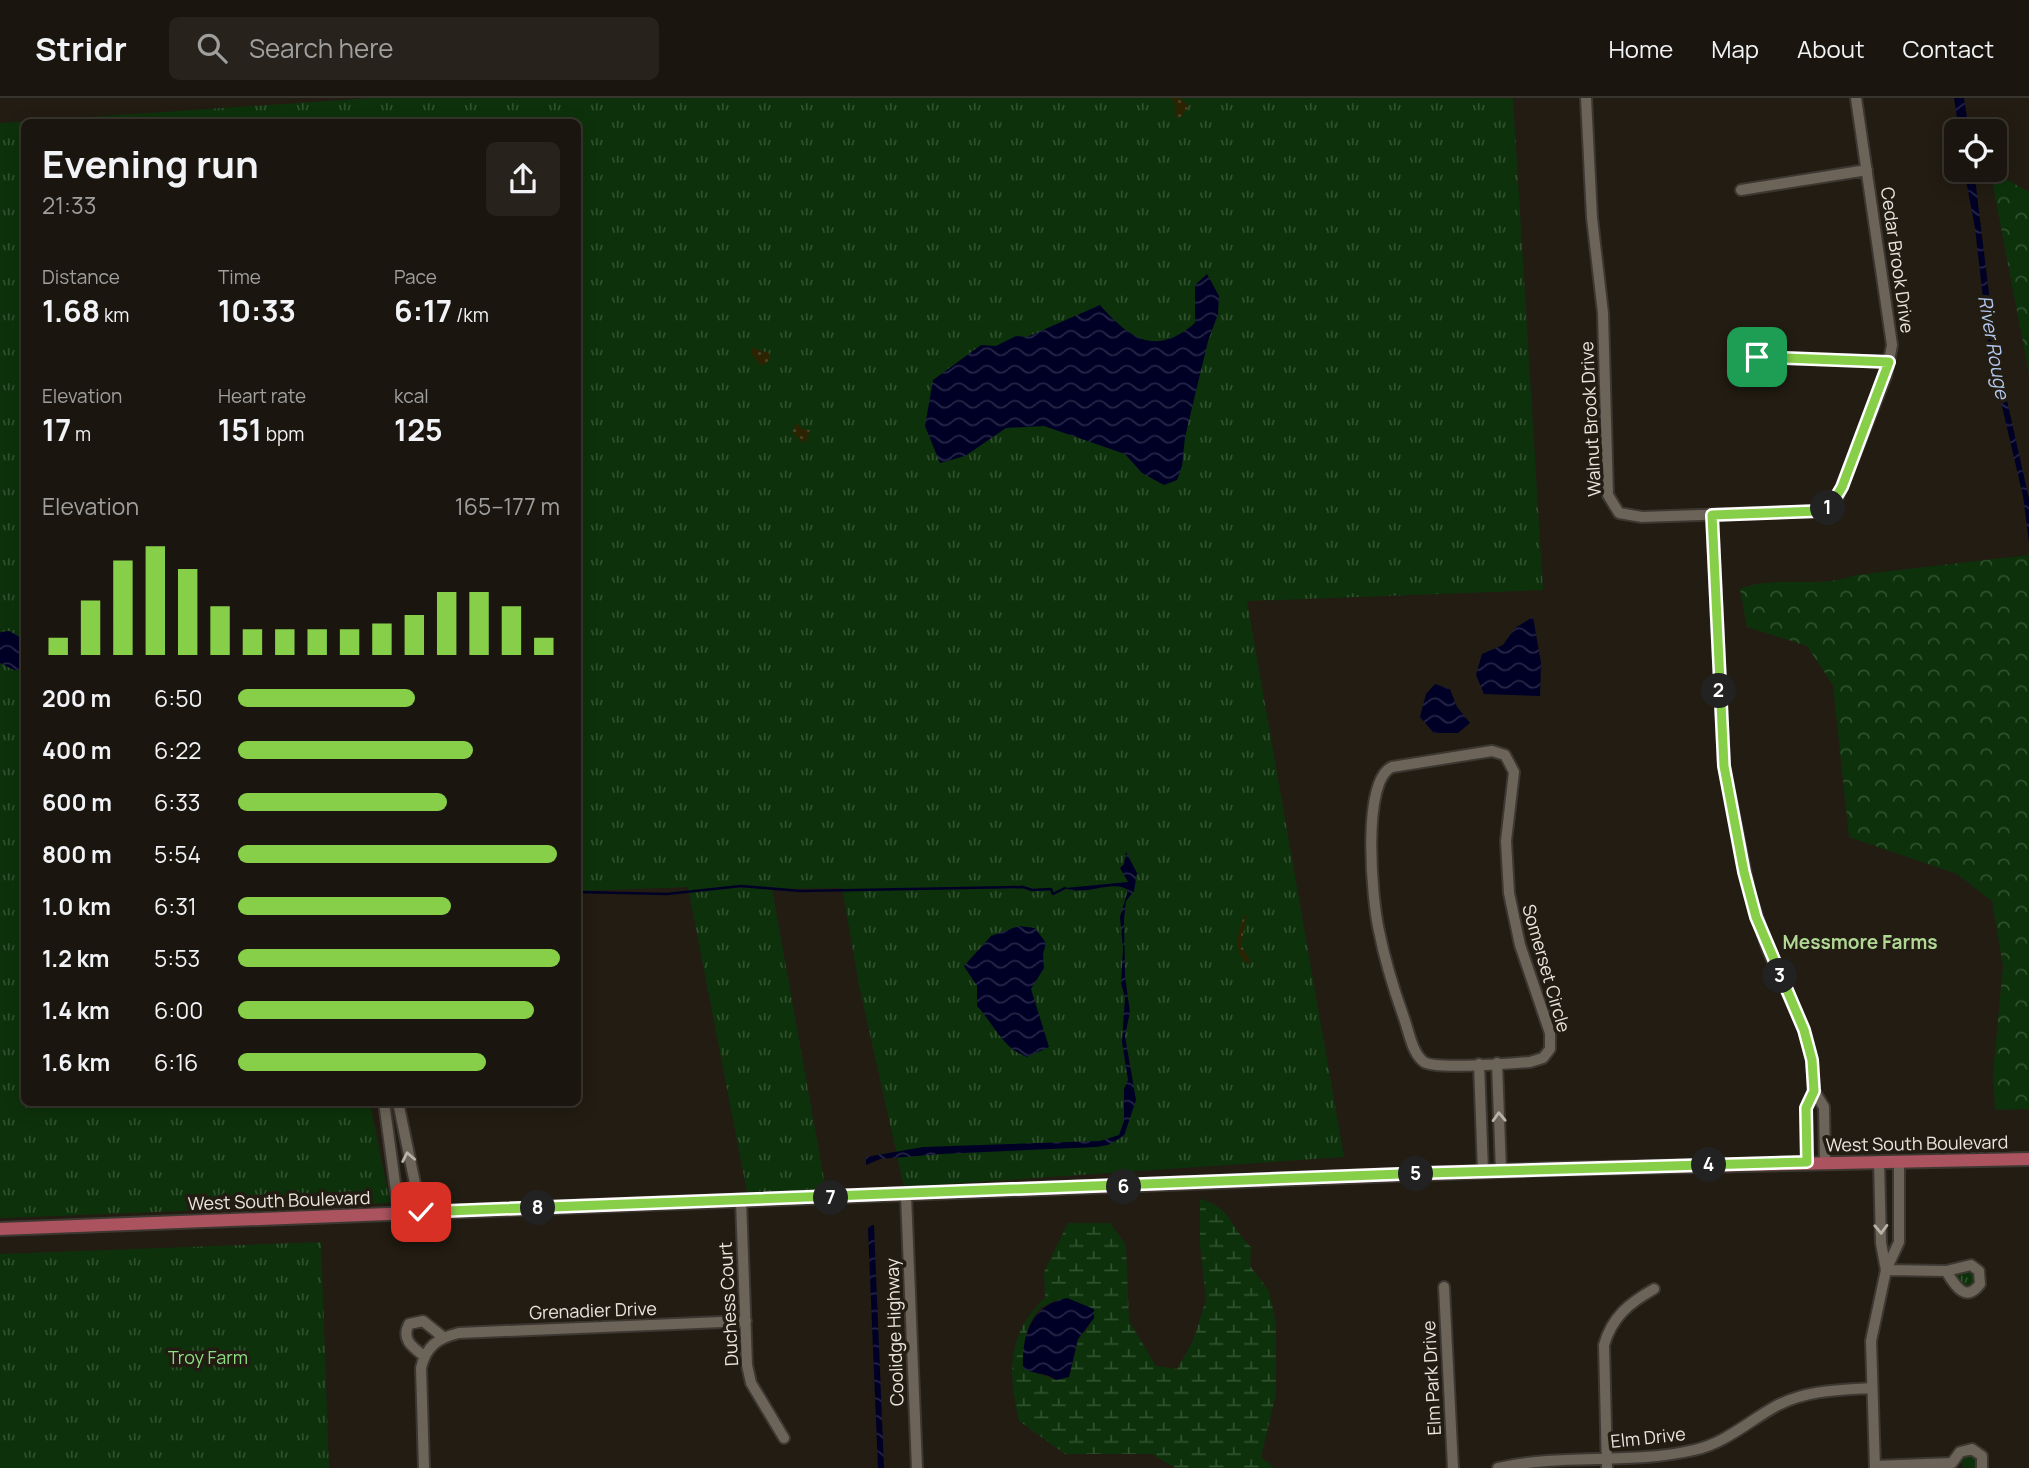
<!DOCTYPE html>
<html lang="en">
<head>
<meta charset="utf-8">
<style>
	:root { --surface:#1a150e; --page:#27221c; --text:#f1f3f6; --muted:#9f9f9e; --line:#38342e; --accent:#88cf49 }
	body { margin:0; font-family:Manrope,sans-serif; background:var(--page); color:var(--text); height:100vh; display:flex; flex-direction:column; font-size:26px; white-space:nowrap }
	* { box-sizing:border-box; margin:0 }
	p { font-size:23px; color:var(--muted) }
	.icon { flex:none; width:38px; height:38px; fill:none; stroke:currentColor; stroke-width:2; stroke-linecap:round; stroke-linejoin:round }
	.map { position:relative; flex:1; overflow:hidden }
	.panel { position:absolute; left:21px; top:21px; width:560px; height:987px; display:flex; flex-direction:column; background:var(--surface); border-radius:10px; box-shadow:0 4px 18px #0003,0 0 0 2px var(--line) }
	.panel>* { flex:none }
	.fabs { position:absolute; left:1944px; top:21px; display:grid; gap:14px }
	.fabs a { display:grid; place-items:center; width:63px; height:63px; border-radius:10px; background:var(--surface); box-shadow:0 4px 18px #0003,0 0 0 2px var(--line); font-size:35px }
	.pin { position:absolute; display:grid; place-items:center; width:60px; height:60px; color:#fff; margin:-30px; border-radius:14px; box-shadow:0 4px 10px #0006 }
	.km { position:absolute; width:35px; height:35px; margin:-18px; border-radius:50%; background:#222; color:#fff; font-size:19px; line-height:35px; text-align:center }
	.round { display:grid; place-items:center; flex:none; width:74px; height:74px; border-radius:10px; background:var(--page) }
	.headline { display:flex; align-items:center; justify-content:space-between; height:119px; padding:0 21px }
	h1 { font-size:38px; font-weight:700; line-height:52px }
	.figures { display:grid; grid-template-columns:repeat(3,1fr); gap:10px; height:119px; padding:7px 21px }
	.figures div { display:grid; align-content:center }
	.figures b { font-size:30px; font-weight:700 }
	.figures small { font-size:19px; font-weight:400 }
	.figures p { font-size:19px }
	.chart { height:196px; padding:14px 21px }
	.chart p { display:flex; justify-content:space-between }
	.chart svg { width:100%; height:126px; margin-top:7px; stroke:var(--accent); stroke-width:6 }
	ul { padding:0 21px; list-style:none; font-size:23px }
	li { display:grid; grid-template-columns:112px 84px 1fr; align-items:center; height:52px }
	li i { height:18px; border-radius:9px; background:var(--accent) }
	header { display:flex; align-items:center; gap:42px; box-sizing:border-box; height:98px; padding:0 35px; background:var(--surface); border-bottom:2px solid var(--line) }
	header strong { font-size:33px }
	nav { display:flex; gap:38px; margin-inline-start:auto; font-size:24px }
	.search { width:490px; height:63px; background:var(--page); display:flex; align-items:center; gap:18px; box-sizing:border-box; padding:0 24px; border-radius:10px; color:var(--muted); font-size:26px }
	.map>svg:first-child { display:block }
	.grass { fill:url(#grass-tufts) }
	.forest { fill:url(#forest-crowns) }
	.wetland { fill:url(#wetland-marsh); fill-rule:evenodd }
	.sand { fill:url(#sand-dots) }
	.water { fill:url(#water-waves) }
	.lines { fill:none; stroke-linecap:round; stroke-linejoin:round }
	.stream { stroke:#000027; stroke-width:2.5 }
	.minor-casing { stroke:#3d3732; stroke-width:14 }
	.major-casing { stroke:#3d3732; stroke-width:16 }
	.minor { stroke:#6c6458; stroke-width:10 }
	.major { stroke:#ab535e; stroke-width:12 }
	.oneway { stroke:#b8b2a9 }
	.route-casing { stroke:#fff; stroke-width:14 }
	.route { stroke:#88cf49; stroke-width:9 }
	.labels { text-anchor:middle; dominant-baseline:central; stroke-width:7; stroke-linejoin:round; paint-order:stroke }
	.street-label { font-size:18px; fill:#eae6df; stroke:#221c12 }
	.park-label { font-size:18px; fill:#8ddf86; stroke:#221c12 }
	.water-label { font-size:19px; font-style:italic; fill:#b2c7ed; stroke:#221c12 }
	.neighbourhood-label { font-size:19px; font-weight:bold; fill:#b0d794; stroke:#221c12 }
</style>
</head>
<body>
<header>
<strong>Stridr</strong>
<div class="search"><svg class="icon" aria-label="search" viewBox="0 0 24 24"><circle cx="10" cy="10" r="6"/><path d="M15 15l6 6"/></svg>Search here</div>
<nav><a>Home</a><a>Map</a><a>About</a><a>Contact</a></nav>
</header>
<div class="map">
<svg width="2029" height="1370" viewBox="0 0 2029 1370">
	<defs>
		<pattern id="grass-tufts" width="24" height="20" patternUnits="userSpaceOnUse" patternTransform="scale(1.75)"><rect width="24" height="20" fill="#0d320b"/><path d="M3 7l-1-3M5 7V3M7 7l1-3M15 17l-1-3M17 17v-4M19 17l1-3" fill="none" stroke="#30502e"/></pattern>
		<pattern id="forest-crowns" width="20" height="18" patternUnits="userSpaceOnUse" patternTransform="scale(1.75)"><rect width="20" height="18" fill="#0d320b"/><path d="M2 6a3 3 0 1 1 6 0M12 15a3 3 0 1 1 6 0" fill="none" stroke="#30502e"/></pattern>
		<pattern id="wetland-marsh" width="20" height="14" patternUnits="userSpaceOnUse" patternTransform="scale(1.75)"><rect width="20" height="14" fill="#0d320b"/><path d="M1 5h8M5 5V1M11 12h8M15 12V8" fill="none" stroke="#30502e"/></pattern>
		<pattern id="sand-dots" width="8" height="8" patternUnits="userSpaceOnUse" patternTransform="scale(1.75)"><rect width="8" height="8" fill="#2c2303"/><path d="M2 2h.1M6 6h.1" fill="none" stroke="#4b4327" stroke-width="1.8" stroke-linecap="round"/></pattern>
		<pattern id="water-waves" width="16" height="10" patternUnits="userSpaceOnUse" patternTransform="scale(1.75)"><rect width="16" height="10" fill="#000027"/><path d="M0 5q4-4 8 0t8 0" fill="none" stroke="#252546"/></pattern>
	</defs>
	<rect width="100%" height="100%" fill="#221c12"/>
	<path class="grass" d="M372,0H1513L1543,492L1247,503L1344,1059L904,1089L859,887L842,790L772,791L826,1092L747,1094L688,789L578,793V24H24V1004L370,1005L390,1105L0,1120V25Z
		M321,1144L329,1370H0V1156Z
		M1957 1181a9 9 0 1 1 18 0a9 9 0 1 1-18 0Z
		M1961 1364a8 8 0 1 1 16 0a8 8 0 1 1-16 0Z"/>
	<path class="forest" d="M1990,72L2029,94V276Z
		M2029,457V1011L1995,1012L1993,976L2003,868L1992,803L1957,776L1849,739L1833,587L1807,548L1747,529L1740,491C1777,476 1815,492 1856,477Z"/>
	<path class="wetland" d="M1200,1101C1232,1109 1230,1130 1251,1149L1250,1168L1269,1193L1276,1225V1296L1261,1359L1274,1370H1175L1152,1356H1065L1019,1323C1008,1275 1006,1236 1045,1200L1044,1174L1068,1125H1110L1126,1147L1129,1223L1156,1268L1177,1271L1193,1243L1206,1202L1200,1146ZM1056,1202L1090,1227L1078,1241L1069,1279L1056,1282L1023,1270C1022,1252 1026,1223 1040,1210C1044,1207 1051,1205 1056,1202Z"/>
	<path class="sand" d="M1171,0H1180L1189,8L1181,19H1176V9Z
		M752,250L769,255L770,261L765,267L759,266L751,255Z
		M797,325L802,331L810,332L806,344H802L792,334Z
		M1247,817L1241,847L1250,863L1248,867C1233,852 1237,837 1244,818Z"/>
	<path class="water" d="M1954,0H1964L1969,33H1959Z
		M1964,72H1974L1996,253L2029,401V445L2023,398L1989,253L1975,130Z
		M1207,176L1219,198L1218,216L1208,243L1185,339L1182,368L1177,382L1164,387L1142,375L1125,356L1044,328L1006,330L965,358L940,365L925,328L933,282L981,247L996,248L1016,238L1027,239L1100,207C1130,241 1155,259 1195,225V187Z
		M1533,519L1541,565L1540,598L1484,596L1476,577L1482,556L1503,547L1515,530Z
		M9,533L24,541V572H14L0,565V534Z
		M1435,586L1450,591L1457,609L1470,625L1458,635H1434L1420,619L1426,596Z
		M1126,754L1137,775L1134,793L1126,803L1124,821L1125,878L1130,914L1125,938L1136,1002L1124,1038L1108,1047L1096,1049L941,1056L880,1061L866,1067V1059L923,1049L1100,1043L1119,1037L1124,1023V991L1128,982L1122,944L1125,900L1121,885L1123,851L1120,819L1128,792C1113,781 1084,799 1065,790L1128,784L1120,770L1124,766Z
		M1019,828L1035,830L1046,845L1043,856L1044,870L1031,891L1049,949L1027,959C1003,951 994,926 977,908V888L964,868L991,838Z
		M874,1127L884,1370H878L868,1131L869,1128Z
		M1067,1200L1094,1211V1220L1078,1241L1069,1279L1056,1282C1046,1274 1034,1277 1023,1270C1022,1237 1031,1207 1067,1200Z"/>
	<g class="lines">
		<path class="stream" d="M578,794L667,796L741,788L801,793L1023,789L1032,792L1051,791L1053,796L1065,790"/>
		<g class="minor-casing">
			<path id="minor" d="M1586,0L1592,120L1603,215L1608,397L1619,415L1642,419L1819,413L1830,409L1837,401L1886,278L1892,247L1856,0
				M1741,92L1867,72
				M1757,259L1889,264
				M1712,417L1724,668L1750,797L1768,852L1804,931L1812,962L1814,993L1806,1010L1807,1064
				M1492,653L1505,657L1514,674L1506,743L1509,795L1520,847L1550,935V951L1543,960L1530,964C1511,965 1437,972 1424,964C1412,955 1409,934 1404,920C1394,892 1385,863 1379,833C1372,802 1361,683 1392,669Z
				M1497,965L1501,1073
				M1479,966L1483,1073
				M1814,993L1824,1009L1825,1064
				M384,1004L399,1115
				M398,1004L421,1114
				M1879,1063L1881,1145L1886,1172L1899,1144V1063
				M906,1097L917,1370
				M741,1103L747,1267L751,1285L784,1340
				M1444,1189L1453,1370
				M424,1258C412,1249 401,1241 409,1226L423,1223L443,1239
				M1952,1365L1960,1354L1972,1351L1982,1358V1370
				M1875,1368L1952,1365
				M424,1370L421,1270C426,1248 438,1240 459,1235L746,1223
				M1498,1370C1562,1355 1630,1367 1694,1352C1726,1345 1750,1322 1778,1307C1808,1292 1839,1292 1872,1290
				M1607,1370L1604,1247C1612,1219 1629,1205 1654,1191
				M1875,1370L1871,1243L1886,1172L1946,1173C1954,1186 1965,1206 1980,1186L1979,1173L1971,1167L1946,1173"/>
		</g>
		<g class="major-casing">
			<path id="major" d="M0,1131L1550,1071L2029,1061"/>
		</g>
		<use href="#minor" class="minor"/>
		<use href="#major" class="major"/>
	</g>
	<defs><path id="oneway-chevron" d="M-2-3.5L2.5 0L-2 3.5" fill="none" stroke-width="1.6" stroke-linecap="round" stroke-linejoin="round" transform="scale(1.75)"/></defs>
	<g class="oneway">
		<use href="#oneway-chevron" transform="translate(1499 1019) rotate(-92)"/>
		<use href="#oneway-chevron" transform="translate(408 1059) rotate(-101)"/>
		<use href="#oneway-chevron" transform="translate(1881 1131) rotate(88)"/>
	</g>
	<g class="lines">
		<g class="route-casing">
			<path id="route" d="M421,1114L1427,1075L1807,1064L1806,1010L1814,993L1812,962L1804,932L1756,819L1744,774L1724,668L1712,417L1819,413L1830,409L1842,389L1889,264L1757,259"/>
		</g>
		<use href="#route" class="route"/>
	</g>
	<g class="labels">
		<g class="street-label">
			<text transform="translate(1898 162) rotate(82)">Cedar Brook Drive</text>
			<text transform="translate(1590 321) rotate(-93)">Walnut Brook Drive</text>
			<text transform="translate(1547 870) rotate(74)">Somerset Circle</text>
			<text transform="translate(1917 1045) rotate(-1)">West South Boulevard</text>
			<text transform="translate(279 1102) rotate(-2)">West South Boulevard</text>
			<text transform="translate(728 1206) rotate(-93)">Duchess Court</text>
			<text transform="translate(593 1212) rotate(-2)">Grenadier Drive</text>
			<text transform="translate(894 1234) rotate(-92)">Coolidge Highway</text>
			<text transform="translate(1431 1280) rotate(-93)">Elm Park Drive</text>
			<text transform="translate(1648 1339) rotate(-6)">Elm Drive</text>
		</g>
		<g class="park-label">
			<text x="208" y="1259">Troy Farm</text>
		</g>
		<g class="water-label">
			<text transform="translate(1994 249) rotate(80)">River Rouge</text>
		</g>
		<g class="neighbourhood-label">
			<text x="1860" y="844">Messmore Farms</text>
		</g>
	</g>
</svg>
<div class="fabs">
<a><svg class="icon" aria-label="locate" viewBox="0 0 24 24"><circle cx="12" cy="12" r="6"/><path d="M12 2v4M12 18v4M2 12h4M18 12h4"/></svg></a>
</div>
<div class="pin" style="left:1757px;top:259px;background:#1e9e55"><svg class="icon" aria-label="arrive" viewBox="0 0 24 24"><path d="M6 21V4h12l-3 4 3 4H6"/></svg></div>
<div class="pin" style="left:421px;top:1114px;background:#d93025"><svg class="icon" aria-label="check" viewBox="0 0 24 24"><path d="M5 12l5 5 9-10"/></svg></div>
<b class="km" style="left:1828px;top:410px">1</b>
<b class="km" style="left:1719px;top:593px">2</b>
<b class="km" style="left:1780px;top:878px">3</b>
<b class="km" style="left:1709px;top:1067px">4</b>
<b class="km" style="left:1416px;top:1076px">5</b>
<b class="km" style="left:1124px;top:1089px">6</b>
<b class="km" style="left:831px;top:1100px">7</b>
<b class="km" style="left:538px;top:1110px">8</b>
<section class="panel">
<div class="headline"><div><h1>Evening run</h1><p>21:33</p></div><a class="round"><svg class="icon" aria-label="share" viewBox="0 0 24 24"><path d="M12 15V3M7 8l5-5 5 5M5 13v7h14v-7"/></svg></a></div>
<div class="figures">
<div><p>Distance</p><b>1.68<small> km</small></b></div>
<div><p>Time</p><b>10:33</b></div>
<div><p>Pace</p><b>6:17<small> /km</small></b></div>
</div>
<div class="figures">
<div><p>Elevation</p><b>17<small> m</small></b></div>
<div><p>Heart rate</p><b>151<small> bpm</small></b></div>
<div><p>kcal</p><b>125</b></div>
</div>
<div class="chart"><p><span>Elevation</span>165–177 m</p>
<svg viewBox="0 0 160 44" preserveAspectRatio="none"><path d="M5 44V38M15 44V25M25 44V11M35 44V6M45 44V14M55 44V27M65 44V35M75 44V35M85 44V35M95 44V35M105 44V33M115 44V30M125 44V22M135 44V22M145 44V27M155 44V38"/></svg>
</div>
<ul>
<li><b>200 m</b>6:50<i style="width:55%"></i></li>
<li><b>400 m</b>6:22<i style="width:73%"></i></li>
<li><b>600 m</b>6:33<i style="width:65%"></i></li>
<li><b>800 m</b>5:54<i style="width:99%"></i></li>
<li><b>1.0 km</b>6:31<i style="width:66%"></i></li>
<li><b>1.2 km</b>5:53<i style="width:100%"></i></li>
<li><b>1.4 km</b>6:00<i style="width:92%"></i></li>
<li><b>1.6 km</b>6:16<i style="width:77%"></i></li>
</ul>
</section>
</div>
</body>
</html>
